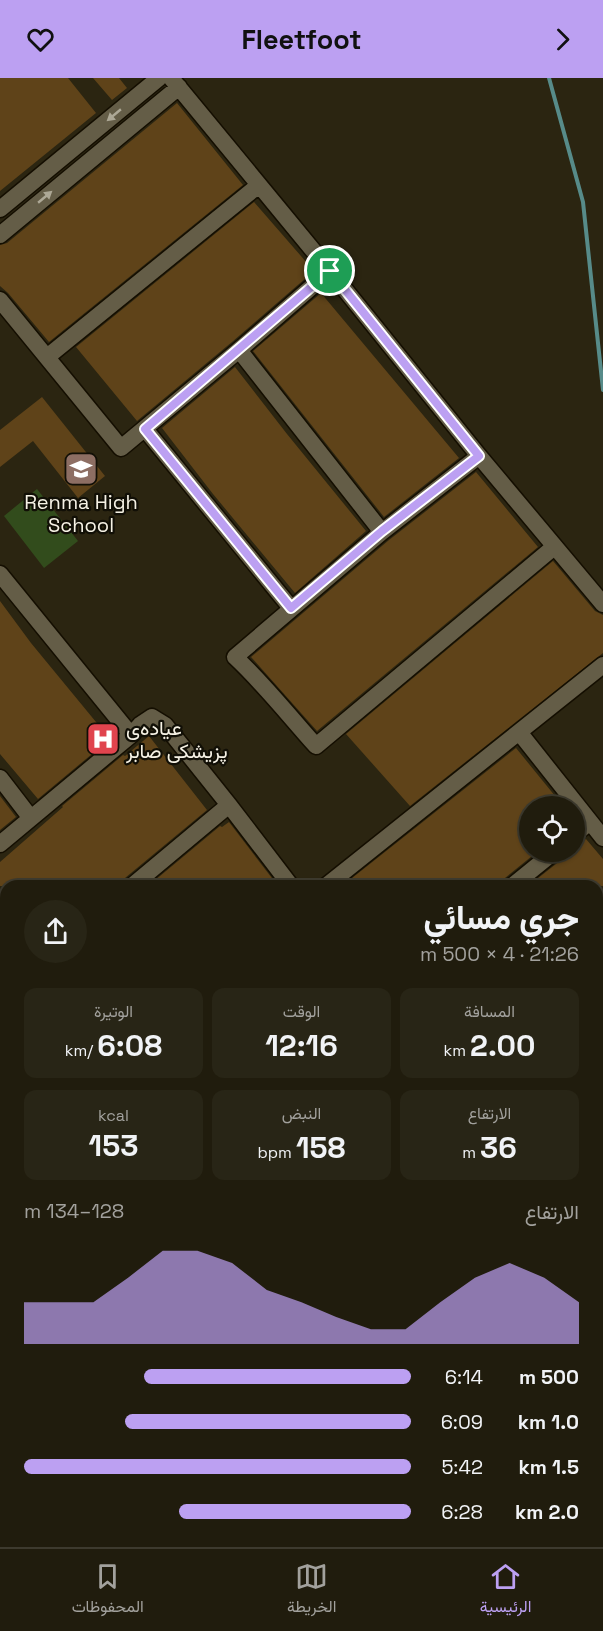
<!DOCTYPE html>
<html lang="ar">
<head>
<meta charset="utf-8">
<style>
	:root { --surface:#201c0d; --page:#282516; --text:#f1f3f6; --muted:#a2a19d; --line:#3d3a2e; --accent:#bca0f2 }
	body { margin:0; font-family:"Space Grotesk",Vazirmatn,sans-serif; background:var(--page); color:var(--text); direction:rtl; height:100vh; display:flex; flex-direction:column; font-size:22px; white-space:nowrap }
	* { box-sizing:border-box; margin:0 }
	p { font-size:20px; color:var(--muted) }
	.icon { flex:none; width:33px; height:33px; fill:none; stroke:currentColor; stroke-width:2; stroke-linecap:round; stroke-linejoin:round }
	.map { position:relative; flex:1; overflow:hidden; direction:ltr }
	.side { position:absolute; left:0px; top:802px; width:603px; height:668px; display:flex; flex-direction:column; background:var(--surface); border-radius:18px 18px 0 0; box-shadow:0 2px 4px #0004,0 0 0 2px var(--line); direction:rtl }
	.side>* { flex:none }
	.controls { position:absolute; left:519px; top:718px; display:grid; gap:12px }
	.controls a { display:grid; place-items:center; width:66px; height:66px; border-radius:50%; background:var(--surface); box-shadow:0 2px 4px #0004,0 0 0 2px var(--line); font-size:30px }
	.pin { position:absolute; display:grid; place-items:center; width:51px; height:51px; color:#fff; margin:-26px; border:3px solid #fff; border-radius:50%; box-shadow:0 2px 6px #0007 }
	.round { display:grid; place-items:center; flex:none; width:63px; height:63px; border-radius:32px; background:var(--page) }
	.overview { display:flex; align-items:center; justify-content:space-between; height:102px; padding:0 24px }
	h1 { font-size:33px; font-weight:800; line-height:45px }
	.stats { display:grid; grid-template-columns:repeat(3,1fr); gap:9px; height:102px; padding:6px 24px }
	.stats div { display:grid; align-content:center; border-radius:12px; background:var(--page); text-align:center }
	.stats b { font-size:30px; font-weight:800 }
	.stats small { font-size:16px; font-weight:400 }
	.stats p { font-size:16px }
	.chart { height:168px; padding:12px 24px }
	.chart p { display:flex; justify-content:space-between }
	.chart svg { width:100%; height:108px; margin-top:6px; fill:var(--accent); opacity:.7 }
	ul { padding:0 24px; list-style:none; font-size:20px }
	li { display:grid; grid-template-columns:96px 72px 1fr; align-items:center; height:45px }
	li i { height:15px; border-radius:8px; background:var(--accent) }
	header { display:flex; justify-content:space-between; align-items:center; height:78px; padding:0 24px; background:var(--accent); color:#111; font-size:27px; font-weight:800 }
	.dock { display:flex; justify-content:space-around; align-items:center; height:84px; border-top:2px solid var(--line); background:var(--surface); font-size:16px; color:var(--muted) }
	.dock a { display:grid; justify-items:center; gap:3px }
	.dock .active { color:var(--accent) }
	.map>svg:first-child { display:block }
	.green { fill:#324c1c }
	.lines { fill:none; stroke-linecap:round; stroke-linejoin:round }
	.stream { stroke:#578b89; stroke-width:4 }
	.building { fill:#5f4319 }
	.minor-casing { stroke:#140e00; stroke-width:19 }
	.minor { stroke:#645d47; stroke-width:16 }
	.oneway { fill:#ada896 }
	.route-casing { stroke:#fff; stroke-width:12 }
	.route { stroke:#bca0f2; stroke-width:8 }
	.labels { text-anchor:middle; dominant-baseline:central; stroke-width:4.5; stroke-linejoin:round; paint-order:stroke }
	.poi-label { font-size:20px; fill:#f6f2e5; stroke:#110f06 }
</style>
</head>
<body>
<header><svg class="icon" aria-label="forward" viewBox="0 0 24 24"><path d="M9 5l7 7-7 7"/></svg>Fleetfoot<svg class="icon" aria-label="heart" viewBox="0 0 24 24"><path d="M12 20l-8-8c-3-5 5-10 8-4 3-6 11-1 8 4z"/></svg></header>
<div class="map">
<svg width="603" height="1469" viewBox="0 0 603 1469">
	<rect width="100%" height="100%" fill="#2b2511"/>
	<path class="green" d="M37,411L78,463L44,490L4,438Z"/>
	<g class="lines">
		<path class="stream" d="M549,0L583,124L603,312"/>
	</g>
	<path class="building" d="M0,0H68L96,35L0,113Z
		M93,0H119L127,10L112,22Z
		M177,25L243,107L49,264L8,215L0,208V167L7,165Z
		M254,124L314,193L232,264L137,343L76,269Z
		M321,215L459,380L384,439L253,273Z
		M235,289L287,356L366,453L295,515L213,416L162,350Z
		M42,319L105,398L78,420L33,363L0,389V352Z
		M476,394L538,469L317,653L251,579L389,462Z
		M553,483L595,533L603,537V575L410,728L346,656Z
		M0,523L31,565L110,661L38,721L0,676Z
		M149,658L207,732L125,800L122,808H0V784L63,729L62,728L123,677L125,678Z
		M516,670L564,729H530V774H537L505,800L502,804V808H342Z
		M0,718L16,739L0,752Z
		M229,744L278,808H148L220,748L222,749Z
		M586,761L603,781V808H528L561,782L564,774H574V767L580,765Z"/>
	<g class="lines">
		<g class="minor-casing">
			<path id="minor" d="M171,0L330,193L479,378L603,526
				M0,131L159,0
				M0,157L179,9
				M0,222L121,370L239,272L330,193
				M239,272L382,454
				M47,279L259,107
				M145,351L291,530
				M479,378L382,454L235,579C264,606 289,638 316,668L554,469
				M0,496L131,657
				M519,654L603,760
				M0,700L30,739
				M574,757L590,744
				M0,766L131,657L140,647L152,639L165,647L229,727L291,808
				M132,808L229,727
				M326,808L603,587
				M512,808L554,774
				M0,881L6,888
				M597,885L603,880
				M597,950L603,957
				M0,1069L6,1065
				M0,1121L6,1128
				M597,1145L603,1152
				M0,1415L6,1410
				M0,1450L6,1457
				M597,1461L603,1468
				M12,1464L16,1469
				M286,1464L290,1469
				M258,1469L264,1464
				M446,1469L452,1464"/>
		</g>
		<use href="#minor" class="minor"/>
	</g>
	<defs><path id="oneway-solid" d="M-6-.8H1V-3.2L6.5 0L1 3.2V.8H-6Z" transform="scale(1.5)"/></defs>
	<g class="oneway">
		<use href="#oneway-solid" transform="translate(114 37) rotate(140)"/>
		<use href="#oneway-solid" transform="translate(45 119) rotate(-40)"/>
	</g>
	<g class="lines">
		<g class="route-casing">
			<path id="route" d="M330,193L479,378L382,453L291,530L145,351Z"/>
		</g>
		<use href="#route" class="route"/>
	</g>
	<defs>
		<g id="school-square" transform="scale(1.725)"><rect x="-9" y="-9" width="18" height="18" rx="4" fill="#8d6e63" stroke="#110f06"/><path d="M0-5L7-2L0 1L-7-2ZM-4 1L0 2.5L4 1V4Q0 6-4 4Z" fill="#fff"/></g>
		<g id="hospital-square" transform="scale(1.725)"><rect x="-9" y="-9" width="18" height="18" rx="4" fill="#e0444e" stroke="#110f06"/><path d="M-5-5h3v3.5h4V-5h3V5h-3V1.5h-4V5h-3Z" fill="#fff"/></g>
	</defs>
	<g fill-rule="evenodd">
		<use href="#school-square" x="81" y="391"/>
		<use href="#hospital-square" x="103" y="661"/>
	</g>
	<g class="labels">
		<g class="poi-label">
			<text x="81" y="424">Renma High<tspan x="81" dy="23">School</tspan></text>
			<text x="126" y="650" text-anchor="start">عیادەی<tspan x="126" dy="23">پزیشکی صابر</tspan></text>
		</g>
	</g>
</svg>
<div class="controls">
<a><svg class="icon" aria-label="locate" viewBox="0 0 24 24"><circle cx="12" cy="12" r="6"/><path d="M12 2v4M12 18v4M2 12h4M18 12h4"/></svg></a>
</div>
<div class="pin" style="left:330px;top:193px;background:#1e9e55"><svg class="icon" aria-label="arrive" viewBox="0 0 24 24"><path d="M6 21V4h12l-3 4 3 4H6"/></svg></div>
<section class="side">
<div class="overview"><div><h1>جري مسائي</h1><p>21:26 · 4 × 500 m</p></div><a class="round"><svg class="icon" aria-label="share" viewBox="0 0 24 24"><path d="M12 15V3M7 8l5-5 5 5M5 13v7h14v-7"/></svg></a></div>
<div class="stats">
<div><p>المسافة</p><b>2.00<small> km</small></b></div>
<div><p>الوقت</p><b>12:16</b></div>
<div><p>الوتيرة</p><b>6:08<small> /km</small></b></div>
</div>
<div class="stats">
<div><p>الارتفاع</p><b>36<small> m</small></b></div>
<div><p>النبض</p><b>158<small> bpm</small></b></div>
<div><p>kcal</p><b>153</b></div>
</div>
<div class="chart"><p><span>الارتفاع</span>128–134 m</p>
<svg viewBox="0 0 160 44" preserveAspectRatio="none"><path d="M0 44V27L10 27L20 27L30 17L40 6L50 6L60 11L70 22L80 27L90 33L100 38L110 38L120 27L130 17L140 11L150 17L160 27V44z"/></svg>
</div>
<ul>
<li><b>500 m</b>6:14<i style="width:69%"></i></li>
<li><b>1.0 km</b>6:09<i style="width:74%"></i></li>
<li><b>1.5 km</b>5:42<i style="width:100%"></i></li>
<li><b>2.0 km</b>6:28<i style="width:60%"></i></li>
</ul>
</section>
</div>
<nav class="dock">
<a class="active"><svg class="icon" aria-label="home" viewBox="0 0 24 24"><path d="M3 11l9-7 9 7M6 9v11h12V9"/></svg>الرئيسية</a>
<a><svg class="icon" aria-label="map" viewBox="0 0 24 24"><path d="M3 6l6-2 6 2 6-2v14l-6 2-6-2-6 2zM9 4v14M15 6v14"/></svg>الخريطة</a>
<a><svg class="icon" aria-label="saved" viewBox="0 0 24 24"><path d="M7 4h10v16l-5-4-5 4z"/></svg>المحفوظات</a>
</nav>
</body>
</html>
